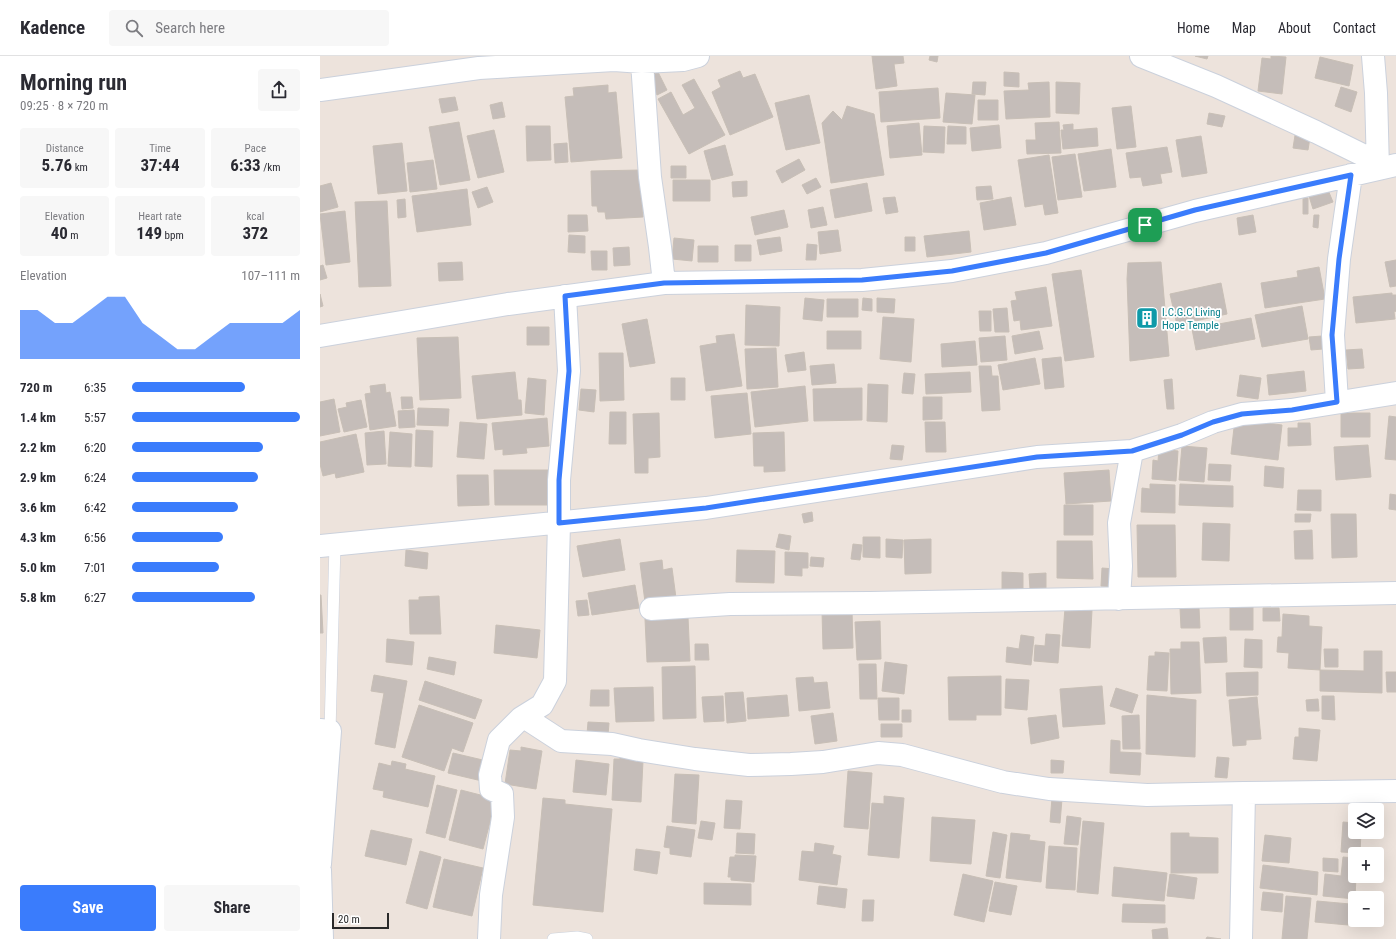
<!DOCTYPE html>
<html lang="en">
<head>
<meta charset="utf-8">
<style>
	:root { --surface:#fff; --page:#f7f7f7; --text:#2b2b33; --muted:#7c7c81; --line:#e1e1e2; --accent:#3a7cfc }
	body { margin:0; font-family:"Roboto Condensed",sans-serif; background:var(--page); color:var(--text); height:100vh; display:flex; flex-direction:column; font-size:15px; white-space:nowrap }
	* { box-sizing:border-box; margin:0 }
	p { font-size:13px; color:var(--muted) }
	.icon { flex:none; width:22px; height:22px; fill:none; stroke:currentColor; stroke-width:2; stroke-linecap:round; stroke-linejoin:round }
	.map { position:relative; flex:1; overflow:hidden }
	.sheet { display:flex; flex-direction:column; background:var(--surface); width:320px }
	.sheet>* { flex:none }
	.tools { position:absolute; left:1028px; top:747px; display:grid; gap:8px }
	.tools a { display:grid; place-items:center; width:36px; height:36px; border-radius:4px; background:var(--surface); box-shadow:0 4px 16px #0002; font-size:20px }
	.scale { position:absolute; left:12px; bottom:10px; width:57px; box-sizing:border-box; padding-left:4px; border:2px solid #2a2a2a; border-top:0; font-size:11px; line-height:14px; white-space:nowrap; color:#2a2a2a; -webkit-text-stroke:3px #fff; paint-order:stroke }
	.pin { position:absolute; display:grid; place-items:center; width:34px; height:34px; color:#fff; margin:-17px; border-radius:8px; box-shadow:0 2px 6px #0006 }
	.round { display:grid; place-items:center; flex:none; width:42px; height:42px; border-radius:4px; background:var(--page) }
	.headline { display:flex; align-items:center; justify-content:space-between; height:68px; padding:0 20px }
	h1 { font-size:22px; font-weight:700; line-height:30px }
	.metrics { display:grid; grid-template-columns:repeat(3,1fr); gap:6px; height:68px; padding:4px 20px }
	.metrics div { display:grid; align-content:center; border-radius:4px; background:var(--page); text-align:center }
	.metrics b { font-size:17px; font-weight:700 }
	.metrics small { font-size:11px; font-weight:400 }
	.metrics p { font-size:11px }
	.chart { height:112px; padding:8px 20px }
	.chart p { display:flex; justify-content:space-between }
	.chart svg { width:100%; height:72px; margin-top:4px; fill:var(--accent); opacity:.7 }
	.cta { display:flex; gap:8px; margin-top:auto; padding:8px 20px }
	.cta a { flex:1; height:46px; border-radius:4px; background:var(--accent); color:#fff; font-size:16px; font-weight:700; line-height:46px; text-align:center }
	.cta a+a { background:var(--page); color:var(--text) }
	ul { padding:0 20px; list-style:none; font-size:13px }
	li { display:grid; grid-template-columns:64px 48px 1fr; align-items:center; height:30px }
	li i { height:10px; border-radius:5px; background:var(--accent) }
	header { display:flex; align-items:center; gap:24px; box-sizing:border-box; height:56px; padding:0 20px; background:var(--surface); border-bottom:1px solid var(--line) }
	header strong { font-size:19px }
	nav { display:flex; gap:22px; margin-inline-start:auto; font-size:14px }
	.search { width:280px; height:36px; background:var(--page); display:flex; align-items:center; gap:10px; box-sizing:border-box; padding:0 14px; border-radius:4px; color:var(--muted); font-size:15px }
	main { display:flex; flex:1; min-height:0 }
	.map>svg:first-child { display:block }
	.building { fill:#c5bdb9; stroke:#c8bfb6 }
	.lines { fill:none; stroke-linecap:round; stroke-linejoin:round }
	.service-casing { stroke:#cbd1dc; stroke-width:12 }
	.minor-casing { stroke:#cbd1dc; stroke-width:24 }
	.service { stroke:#fff; stroke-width:11 }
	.minor { stroke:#fff; stroke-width:22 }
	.route-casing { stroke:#fff; stroke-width:8 }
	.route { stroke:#3a7cfc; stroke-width:5 }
	.labels { text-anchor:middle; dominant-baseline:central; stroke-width:3.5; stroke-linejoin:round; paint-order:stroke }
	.culture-label { font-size:11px; fill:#0d838f; stroke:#fff; text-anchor:start }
</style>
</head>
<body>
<header>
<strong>Kadence</strong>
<div class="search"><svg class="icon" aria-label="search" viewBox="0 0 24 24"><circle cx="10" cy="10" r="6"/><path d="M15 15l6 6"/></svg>Search here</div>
<nav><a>Home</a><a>Map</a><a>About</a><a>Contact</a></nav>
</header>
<main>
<section class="sheet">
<div class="headline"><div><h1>Morning run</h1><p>09:25 · 8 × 720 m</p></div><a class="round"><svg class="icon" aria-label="share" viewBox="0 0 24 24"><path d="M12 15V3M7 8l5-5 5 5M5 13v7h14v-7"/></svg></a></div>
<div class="metrics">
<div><p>Distance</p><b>5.76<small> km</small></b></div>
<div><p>Time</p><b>37:44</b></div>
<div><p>Pace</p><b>6:33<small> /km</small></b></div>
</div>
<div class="metrics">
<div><p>Elevation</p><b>40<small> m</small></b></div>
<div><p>Heart rate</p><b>149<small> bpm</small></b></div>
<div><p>kcal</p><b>372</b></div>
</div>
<div class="chart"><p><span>Elevation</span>107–111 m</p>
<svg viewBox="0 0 160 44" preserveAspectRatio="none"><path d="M0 44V14L10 14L20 22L30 22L40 14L50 6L60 6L70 22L80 30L90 38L100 38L110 30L120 22L130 22L140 22L150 22L160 14V44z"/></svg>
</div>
<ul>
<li><b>720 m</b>6:35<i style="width:67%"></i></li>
<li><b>1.4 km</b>5:57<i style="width:100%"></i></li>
<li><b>2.2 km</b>6:20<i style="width:78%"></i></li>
<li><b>2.9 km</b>6:24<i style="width:75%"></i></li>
<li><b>3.6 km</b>6:42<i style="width:63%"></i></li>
<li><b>4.3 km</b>6:56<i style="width:54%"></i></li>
<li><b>5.0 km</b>7:01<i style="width:52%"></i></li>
<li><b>5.8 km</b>6:27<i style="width:73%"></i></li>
</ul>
<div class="cta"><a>Save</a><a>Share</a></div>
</section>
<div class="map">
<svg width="1076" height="883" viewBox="0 0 1076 883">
	<rect width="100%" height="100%" fill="#ede3dc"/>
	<path class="building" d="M552,0H583L584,7L574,8L577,30L556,33Z
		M610,0H618L617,6L609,4Z
		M875,0H888L887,3Z
		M951,0L966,1L962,38L938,35L942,2L951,3Z
		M1000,1L1033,9L1029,30L995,22Z
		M420,15L423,22L435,18L453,61L410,79L392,36L401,31L398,24Z
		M338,16L347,34L337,39L327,21Z
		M684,16L699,17V31L684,30Z
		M374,23L405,79L369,98L338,43L351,36L363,59L375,52L362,29Z
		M653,26H666L665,39L652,38Z
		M729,26L730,61L686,63L684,35L709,34L708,27Z
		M736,26L760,27L759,58L736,57Z
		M288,29V37L296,36L302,102L251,106L245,41L254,40L253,32Z
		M1021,31L1037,36L1031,56L1015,50Z
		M618,32L620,62L561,66L559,36Z
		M626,37L655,39L652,68L623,66Z
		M489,39L500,87L466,94L455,47Z
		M135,41L138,54L122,57L119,43Z
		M658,44H678V64H658Z
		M182,46L185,61L173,63L170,49Z
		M527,50L554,58L564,119L511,127L502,67L513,55L522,64Z
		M811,50L816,91L797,93L792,52Z
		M889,57L905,60L902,71L887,68Z
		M139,66L150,124L120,129L109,71Z
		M739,66L741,97L707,98L706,84H716L715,67Z
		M599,67L602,99L570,102L567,70Z
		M753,68V74L777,72L778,90L743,93L741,74H744L743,69Z
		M679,69L681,92L652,95L650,72Z
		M206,70H230L231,104L207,105Z
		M604,70L625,71L624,97L603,96Z
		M628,70L646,71V88H627Z
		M976,73L991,75L988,94L973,92Z
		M174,74L184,116L158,122L147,80Z
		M881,80L887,117L862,121L856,84Z
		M82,87L87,135L58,138L53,90Z
		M247,87L248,106L235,107L234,88Z
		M405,89L413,119L392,124L384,95Z
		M847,91L852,116L840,118L842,127L823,130L821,121L810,122L806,97Z
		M791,93L796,131L764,135L758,98Z
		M755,98L762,141L738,144L732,101Z
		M729,99L738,157L725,159L723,148L705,151L698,104Z
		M479,103L485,114L462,127L456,115Z
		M113,104L117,133L90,136L87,107Z
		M351,110H366V122H351Z
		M321,114L323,161L286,163L285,156H278L277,150H272L271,115Z
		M496,122L501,131L487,138L482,129Z
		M353,124H390V145H353Z
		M427,125V140L413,141L412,126Z
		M11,127L18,151L0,156V130Z
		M547,127L552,155L515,162L510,134Z
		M671,130L673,143L657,144L656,131Z
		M167,131L173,146L158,152L152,136Z
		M147,133L151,169L97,176L92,140Z
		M1008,134L1013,146L993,153L989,140Z
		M575,141L578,156L566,158L563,142Z
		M691,141L696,169L664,174L660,147Z
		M983,142H988V158H983Z
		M85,143L86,161L78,162L77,144Z
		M67,145L71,230L39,231L35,146Z
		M503,151L507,169L491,172L488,154Z
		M464,154L468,171L435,179L431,161Z
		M25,155L30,206L6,209L0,158Z
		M248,159H267L268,175L248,176Z
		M933,159L936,176L919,179L917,162Z
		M994,159H999L998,172L993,171Z
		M518,174L521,195L500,198L498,176Z
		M649,175L651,196L607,201L604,180Z
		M249,179L265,180V197L248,196Z
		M460,181L462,195L440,199L437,184Z
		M585,181H595V195H585Z
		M354,182L374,184L372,205L352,203Z
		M487,188L497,189L496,204H486Z
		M415,189H431V205H415Z
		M378,190H398V206H378Z
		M309,191L310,209L294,210L293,192Z
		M271,195H287V214H272Z
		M1076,204V230L1070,231L1065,206Z
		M142,206L143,224L119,225L118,207Z
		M841,206L849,300L810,305L807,223L808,207Z
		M3,209L7,222L0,224V210Z
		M999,211L1005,243L945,252L941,227L978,221L977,215Z
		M761,214L774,301L745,305L732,218Z
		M901,227L907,258L857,269L850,238Z
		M726,231L732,270L701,274L700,264L694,265L691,245L697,244L695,236Z
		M1072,237V239H1076V255L1074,256L1075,263L1036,267L1033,241Z
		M0,238L3,250L0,251Z
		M485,242L504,244L502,265L483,263Z
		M543,242L552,243V255L542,254Z
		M557,242L575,243L574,257L557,256Z
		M507,243H538V261H507Z
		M426,249L460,251L459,290L425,289Z
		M982,250L988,283L942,291L935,259Z
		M687,252L689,276H675L673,253Z
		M659,255H671V275H660Z
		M563,261L594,263L591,306L560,303Z
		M931,262L935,283L876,294L872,273Z
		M327,263L335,307L310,311L302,268Z
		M207,271H229V289H207Z
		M507,275H541V293H507Z
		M719,275L723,293L695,298L692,280Z
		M414,278L422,330L386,335L380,290L397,287L396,280Z
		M685,280L687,304L661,306L659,282Z
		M1002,280L1003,293L991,294L989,281Z
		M138,281L141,342L100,344L97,282Z
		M655,285L657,309L622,311L621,288Z
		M456,292L458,331L427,333L425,293Z
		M1042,293L1044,312L1028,313L1026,294Z
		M484,296L486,314L468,316L465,299Z
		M279,297H303L304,344L280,345Z
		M741,301L744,331L725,333L722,303Z
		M715,302L720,328L683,334L678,309Z
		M514,308L516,327L492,329L490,310Z
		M659,310H671L672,320H678L680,354L662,355Z
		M984,315L986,335L949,339L947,319Z
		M195,316L198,344H201L202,359L157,363L152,320Z
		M650,316L651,336L606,338L605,318Z
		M584,317L595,318L593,338L582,337Z
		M920,319L941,322L938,343L917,340Z
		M208,322L226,324L224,359L205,357Z
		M351,322H365V344H351Z
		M852,323L854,353H847L844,324Z
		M65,328L66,337L70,336L76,370L50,374L45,338L51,337L50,330Z
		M548,328L568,329L567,366L547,365Z
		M485,330L488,365L435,371L431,336Z
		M542,332V364L494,365L493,333Z
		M261,333L276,334L274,356L259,354Z
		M427,337L431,378L395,382L391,340Z
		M81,341H92L93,352L82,353Z
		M603,341H622V363L603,364Z
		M14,343L20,376L0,380V346Z
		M41,344L47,371L24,376L18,353L27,351L26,347Z
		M98,352L129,353L128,370L97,369Z
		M94,354L95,371L79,372L78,355Z
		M290,356H306V388H289Z
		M339,357L340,401L328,402V417H315L313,358Z
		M1021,357H1050V381H1021Z
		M1069,360L1076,361V404L1065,403Z
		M227,362L229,390L206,392L207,397L183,399V393L175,394L172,367Z
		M915,363L962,369L958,404L911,398Z
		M140,366L167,368L164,403L137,401Z
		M605,366H625L626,396H606Z
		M978,367H990L991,389L968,390V372H978Z
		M96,374L113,375L112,411L95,410Z
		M64,375L66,408L47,409L45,377Z
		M70,376L92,378L91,411L68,410Z
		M464,376L465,415L444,416V410H434L433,377Z
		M36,378L44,416L16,422L15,417L3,420L0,408V386Z
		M572,389L584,390L582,404L570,403Z
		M1048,389L1051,421L1016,424L1014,391Z
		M862,390L887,392L884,426L859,424Z
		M839,393L858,395L856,425L832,423L833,404L838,405Z
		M889,408L911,409L910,425L888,424Z
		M945,410L964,412L963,432L944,430Z
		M174,414H230V449H175Z
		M789,414L791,445L746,448L744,417Z
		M137,419H168L169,449L138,450Z
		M830,428L855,429V457L821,456L822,432L830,433Z
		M860,428L913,430V451L859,449Z
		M978,434H1001V455L977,454Z
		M1070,438L1076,439V454L1069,453Z
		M744,449H773V479H744Z
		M492,456L493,465L484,467L482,458Z
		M975,458H991L990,466H975Z
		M1011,458H1036L1037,501L1012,502Z
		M883,467L910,468L909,505L882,504Z
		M817,469H855L856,521H818Z
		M992,474L993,503H975L974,475Z
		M459,478L471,480L469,494L456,491Z
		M543,481H560V502L543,501Z
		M300,483L305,514L263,521L257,490Z
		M566,483L583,484L582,502L566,501Z
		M611,483V517L585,518L584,484Z
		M737,485H772L773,523L737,522Z
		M533,488L542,489L540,504L531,503Z
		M86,494L108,497L107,513L85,510Z
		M417,494L455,495L454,527L416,526Z
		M465,496L488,497V512H482V520L465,519Z
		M491,501L504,502L503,511L490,510Z
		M342,504L343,514L352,512L356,542L325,546L320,507Z
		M782,512L795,513L794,531L781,530Z
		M682,516L703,517V534L682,533Z
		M726,517V532L710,533L709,518Z
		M315,529L319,552L272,559L268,537Z
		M0,539H1L3,577H0Z
		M119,540L121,578H90L89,544H99V541Z
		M267,544L269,559L258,560L256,545Z
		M910,551H933V574H910Z
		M745,552L772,554L770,592L742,590Z
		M860,552H879L880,572H861Z
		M943,552H959L960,565H943Z
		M532,554L533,592L503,593L502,555Z
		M963,558L989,560V570L1002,571L1000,614L968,612L969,597L957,596L958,581H962Z
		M368,561L370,605L327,606L325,563Z
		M560,565L561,603L537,604L535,566Z
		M176,569L220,574L217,602L174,597Z
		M726,578L740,579L738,607L714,605L715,589L725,590Z
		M701,579L714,581L711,609L686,606L687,591L699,593Z
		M906,581L907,606L885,607L883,582Z
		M67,583L94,586L92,609L66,606Z
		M925,583L942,584V612L924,611Z
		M861,586H879L881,637L851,638L850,593H861Z
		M375,588H388L389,604H375Z
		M1004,593H1018V611H1005Z
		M1044,595H1062V637L1000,635V614L1044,615Z
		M835,596L849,597L847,635L827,634L829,600H835Z
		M109,601L136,606L134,619L107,613Z
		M565,606L587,609L584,638L562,635Z
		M539,608H556L557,643H540Z
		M375,610L376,662L343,663L342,611Z
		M938,616V639L907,640L906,617Z
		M1066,616H1076V636H1067Z
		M54,619L87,625L75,692L55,688L64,637L51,635Z
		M681,620V659H656V664H629L628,621Z
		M493,621L494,627L507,626L510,652L479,655L476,622Z
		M686,623L709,624L707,654L685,652Z
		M105,625L162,644L155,663L99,644Z
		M782,630L785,668L743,671L740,633Z
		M333,631L334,665L296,666L294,632Z
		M796,632L818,639L812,657L790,650Z
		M271,634H289V650H270Z
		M423,636L426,665L407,667L405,637Z
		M467,639L469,660L428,663L427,642Z
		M827,639L876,644L875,701L826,698Z
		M403,640L404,665L384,666L382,641Z
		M1002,640H1014L1015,664L1002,663Z
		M937,641L941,683L926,684V689L913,690L909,644Z
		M558,642H579V664H559Z
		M998,643L999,655H987L986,644Z
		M99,649L153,667L143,696L132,692L124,715L82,701Z
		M582,654H591V666H582Z
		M513,657L517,685L495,688L491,660Z
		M736,659L739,682L711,688L708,662Z
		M819,659L820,693H803L802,660Z
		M268,666L289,667L288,679L267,678Z
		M561,668H582V681H561Z
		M979,672L1000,674L997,705L973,703L975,681H979Z
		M791,684L800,685V696L821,697L820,719L790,717Z
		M201,691L222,695L216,733L185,728L190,694L201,695Z
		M133,697L167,705L162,725L128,717Z
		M300,698L323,705L321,746L292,744L294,703H300Z
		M897,701L909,702L907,722L895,721Z
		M256,704L289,708L286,739L253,736Z
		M731,704L744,705L743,717H731Z
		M72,705L86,708L85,713L115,720L108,751L63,741L64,735L53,733L59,707L71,710Z
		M528,715L552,717L548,773L524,771Z
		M355,718L379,719L376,768L352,766Z
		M117,729L137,734L125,782L106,777Z
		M141,734L176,743L163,793L129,784Z
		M564,740L584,742L579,802L548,799L552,747L564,748Z
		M223,742L245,744V748L292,753L283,856L213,849Z
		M732,742L742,743L740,767L730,766Z
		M406,744L422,745L420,773L404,772Z
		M747,760L761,762L758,789L744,788Z
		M612,761L655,764L651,808L610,805Z
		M381,765L395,767L392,784L378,782Z
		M763,765L784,767L778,838L757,836Z
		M1023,766L1035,767V776H1041L1040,797L1021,796Z
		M347,770L375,774L371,801L350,798V792L344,791Z
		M51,774L92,783L86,809L45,800Z
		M673,776L687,779L680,822L666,820Z
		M417,777L435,778L434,798L416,797Z
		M691,777L710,779L709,784L725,786L721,826L686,822Z
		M851,777H869V781L898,782V817H851Z
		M945,779L971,782L969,807L942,805Z
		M495,787L514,790L512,798L521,800L517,829L479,824L482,795L494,796Z
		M729,790L757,792L755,834L726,832Z
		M316,793L340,796L337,818L314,814Z
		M100,795L121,801L107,853L86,847Z
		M415,799L436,800L434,826L411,824V821H408L410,801H415Z
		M1023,801L1035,802V820H1036L1035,843L1003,840L1005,818L1021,820Z
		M1003,802L1018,803V816L1003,815Z
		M124,803L163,812L152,860L113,851Z
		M943,809L998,816L997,839L940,832Z
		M794,811L847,817L844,845L792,840Z
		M643,818L673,825L664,866L634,859Z
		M850,818L877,822L874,843L847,840Z
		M675,826L697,830L691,859L669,855Z
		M384,827L431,828V849L384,848Z
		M499,830L527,833L525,852L497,848Z
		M943,836L963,838L962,856L941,854Z
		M966,840L991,842L987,883H962Z
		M543,844H554L553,865H542Z
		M997,845L1030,848L1028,869L995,866Z
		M803,848L845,849V867L802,866Z
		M847,872L848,883H833L832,874Z
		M887,881L901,883H886Z"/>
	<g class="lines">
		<g class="service-casing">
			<path id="service" d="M10,675L15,488
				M233,883L257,881L267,883"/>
		</g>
		<g class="minor-casing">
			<path id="minor" d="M821,0L896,30L996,76L1057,106
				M1053,0L1056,37L1058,113
				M322,6L330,121L340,191L344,227
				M0,34L159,12L294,4L322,6L363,4L378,0
				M0,280L188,248L344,227L542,224L632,215L726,197L875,155L1076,109
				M1017,346L1013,279L1019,203L1031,119
				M0,490L386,452L717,401L812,395L862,379L893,366L922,358L971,354L1076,337
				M799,543L801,510L799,467L812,395
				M331,553L410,548L550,547L1076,537
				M204,661L241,685L292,688L319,694L375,703L429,709L471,708L503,706L558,697L582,699L683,726L729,733L827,739L924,737L1076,735
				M0,674L10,675L0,808
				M0,814L2,883
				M169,883L171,839L183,761L182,738L171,733L170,719L179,684L201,662L222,649L235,625L239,467V424L249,315L245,240
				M921,883L924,737"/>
		</g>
		<use href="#service" class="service"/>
		<use href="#minor" class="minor"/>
	</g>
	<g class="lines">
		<g class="route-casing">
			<path id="route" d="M1031,119L1019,203L1012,279L1017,346L972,354L922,358L893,366L862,379L812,395L717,401L386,452L239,467V424L249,315L245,240L344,227L542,224L632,215L726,197L875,154Z"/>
		</g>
		<use href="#route" class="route"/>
	</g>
	<defs>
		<g id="building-square" transform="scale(1.15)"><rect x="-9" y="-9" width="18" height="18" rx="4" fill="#0f9aa8" stroke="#fff"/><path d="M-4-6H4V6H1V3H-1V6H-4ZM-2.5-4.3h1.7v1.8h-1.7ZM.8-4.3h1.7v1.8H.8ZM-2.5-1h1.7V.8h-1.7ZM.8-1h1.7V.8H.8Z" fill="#fff"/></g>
	</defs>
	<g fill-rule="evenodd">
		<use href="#building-square" x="827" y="262"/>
	</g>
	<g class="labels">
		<g class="culture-label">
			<text x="842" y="256">I.C.G.C Living<tspan x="842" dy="13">Hope Temple</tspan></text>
		</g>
	</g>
</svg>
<div class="tools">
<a><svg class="icon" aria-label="layers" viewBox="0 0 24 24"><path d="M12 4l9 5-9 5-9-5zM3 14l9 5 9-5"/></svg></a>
<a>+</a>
<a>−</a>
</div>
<div class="scale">20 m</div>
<div class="pin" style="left:825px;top:169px;background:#1e9e55"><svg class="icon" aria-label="arrive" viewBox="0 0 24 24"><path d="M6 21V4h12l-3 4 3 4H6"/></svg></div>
</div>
</main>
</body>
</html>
